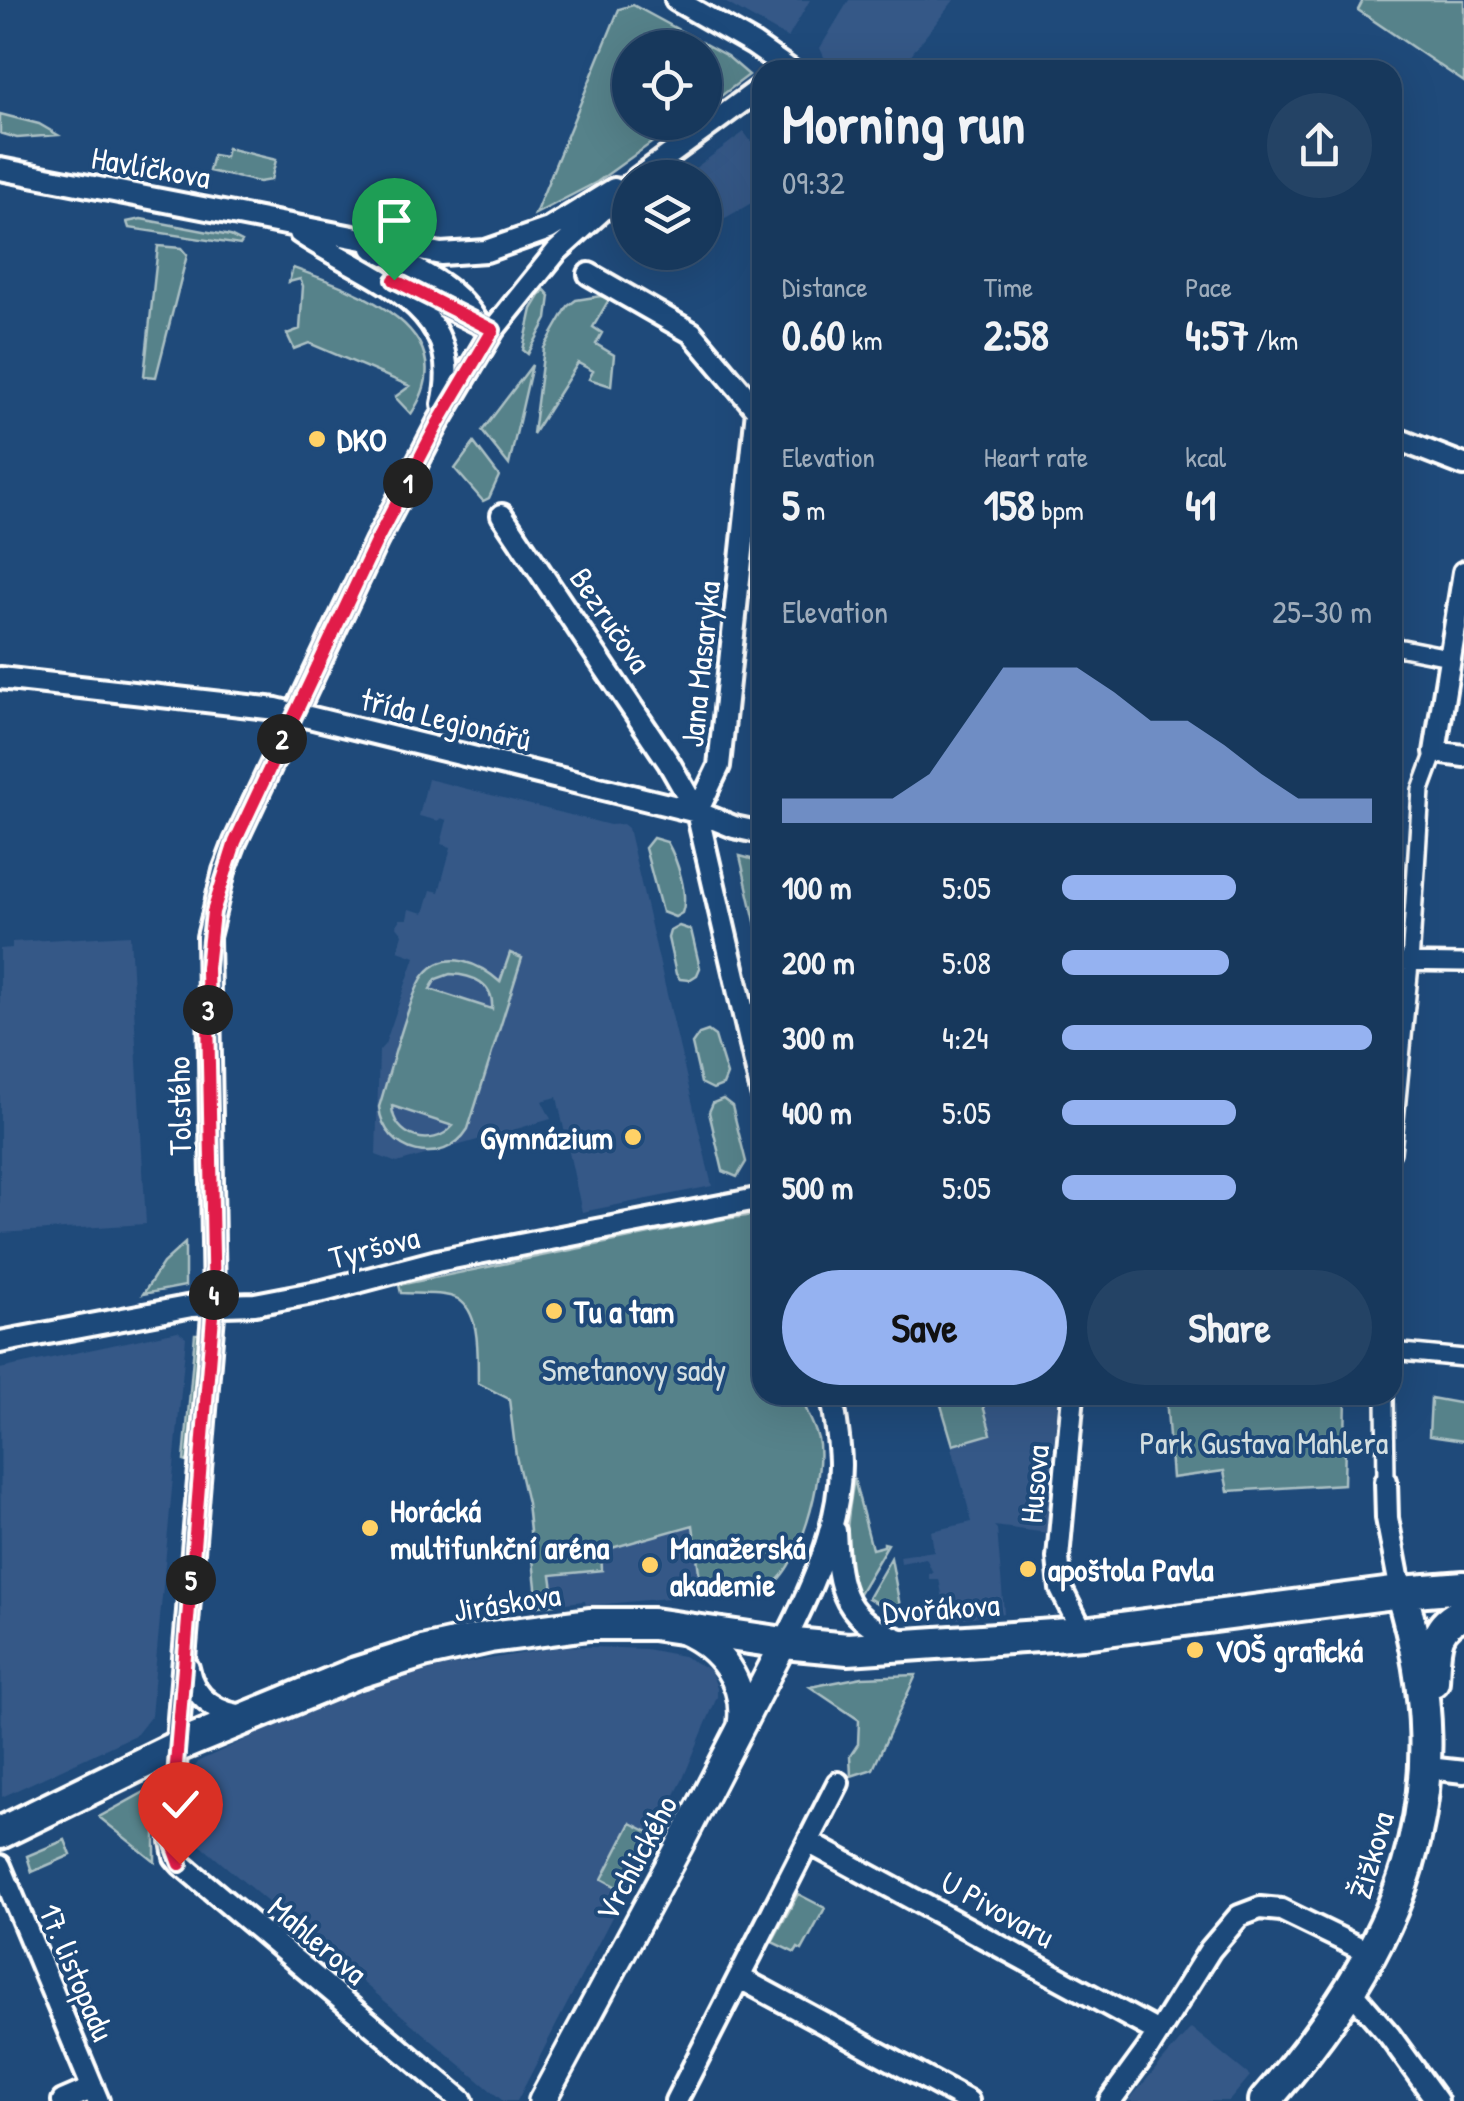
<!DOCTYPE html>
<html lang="en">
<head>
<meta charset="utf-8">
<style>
	:root { --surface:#17385c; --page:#244365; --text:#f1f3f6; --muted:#9eacbb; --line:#365272; --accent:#95b2f1 }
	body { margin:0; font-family:"Patrick Hand",sans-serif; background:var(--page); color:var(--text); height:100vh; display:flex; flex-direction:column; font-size:38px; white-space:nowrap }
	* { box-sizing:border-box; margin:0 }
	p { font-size:32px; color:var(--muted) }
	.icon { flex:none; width:55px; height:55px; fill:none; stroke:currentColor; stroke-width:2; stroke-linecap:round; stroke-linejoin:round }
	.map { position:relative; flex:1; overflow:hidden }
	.side { position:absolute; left:752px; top:60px; width:650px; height:1345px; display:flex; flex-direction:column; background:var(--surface); border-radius:30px; box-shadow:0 10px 40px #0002,0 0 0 2px var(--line) }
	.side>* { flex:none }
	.tools { position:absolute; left:612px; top:30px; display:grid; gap:20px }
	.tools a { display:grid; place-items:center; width:110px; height:110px; border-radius:50%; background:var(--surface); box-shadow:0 10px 40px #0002,0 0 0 2px var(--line); font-size:50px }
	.pin { position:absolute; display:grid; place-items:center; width:85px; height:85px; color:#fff; margin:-102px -42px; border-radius:50% 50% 50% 0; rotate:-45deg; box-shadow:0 0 10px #0007 }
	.pin .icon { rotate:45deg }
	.km { position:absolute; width:50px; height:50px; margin:-25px; border-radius:50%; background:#222; color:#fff; font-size:28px; line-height:50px; text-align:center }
	.round { display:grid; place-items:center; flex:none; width:105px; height:105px; border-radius:52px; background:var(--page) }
	.overview { display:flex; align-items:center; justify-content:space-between; height:170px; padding:0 30px }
	h1 { font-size:55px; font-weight:700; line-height:75px }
	.metrics { display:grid; grid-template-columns:repeat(3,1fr); gap:15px; height:170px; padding:10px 30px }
	.metrics div { display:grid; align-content:center }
	.metrics b { font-size:42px; font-weight:700 }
	.metrics small { font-size:28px; font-weight:400 }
	.metrics p { font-size:28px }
	.chart { height:280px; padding:20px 30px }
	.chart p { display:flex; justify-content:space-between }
	.chart svg { width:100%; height:180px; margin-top:10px; fill:var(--accent); opacity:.7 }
	.button { display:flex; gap:20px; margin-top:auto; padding:20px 30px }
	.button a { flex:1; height:115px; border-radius:60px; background:var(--accent); color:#111; font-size:40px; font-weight:700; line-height:115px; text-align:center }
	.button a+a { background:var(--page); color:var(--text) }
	ul { padding:0 30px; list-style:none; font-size:32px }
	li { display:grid; grid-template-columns:160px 120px 1fr; align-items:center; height:75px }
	li i { height:25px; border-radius:12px; background:var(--accent) }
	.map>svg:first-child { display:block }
	.built { fill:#345887 }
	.green { fill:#57828a; stroke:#abc0c4; stroke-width:2.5; fill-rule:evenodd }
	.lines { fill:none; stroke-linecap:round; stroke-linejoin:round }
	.pedestrian-casing { stroke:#fff; stroke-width:22 }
	.minor-casing { stroke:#fff; stroke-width:28 }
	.tertiary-casing { stroke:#fff; stroke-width:32 }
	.secondary-casing { stroke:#fff; stroke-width:38 }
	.pedestrian { stroke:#1f4a7a; stroke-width:15 }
	.minor { stroke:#1f4a7a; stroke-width:20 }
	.tertiary { stroke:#1f4a7a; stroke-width:25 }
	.secondary { stroke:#1f4a7a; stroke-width:30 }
	.route-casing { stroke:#fff; stroke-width:20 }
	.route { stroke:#e11d48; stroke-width:12 }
	.poi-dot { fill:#ffd166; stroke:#1f4a7a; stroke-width:4 }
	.labels { text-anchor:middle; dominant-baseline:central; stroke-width:8; stroke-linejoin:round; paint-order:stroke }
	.street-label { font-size:32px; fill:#fff; stroke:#1f4a7a }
	.poi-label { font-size:32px; font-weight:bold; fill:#fff; stroke:#1f4a7a; text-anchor:start }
	.park-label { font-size:32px; fill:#d5e0e2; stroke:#1f4a7a }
</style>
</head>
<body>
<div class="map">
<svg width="1464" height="2101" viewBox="0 0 1464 2101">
	<rect width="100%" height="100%" fill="#1f4a7a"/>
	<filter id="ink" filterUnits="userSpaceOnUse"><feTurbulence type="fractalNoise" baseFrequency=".01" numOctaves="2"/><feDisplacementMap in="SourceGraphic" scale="20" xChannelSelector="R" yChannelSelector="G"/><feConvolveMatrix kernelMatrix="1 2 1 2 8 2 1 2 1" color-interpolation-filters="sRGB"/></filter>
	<g filter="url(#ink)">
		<path class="built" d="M721,0H810L788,38Z
			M849,0H954L899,70H845L824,57L820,48Z
			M744,132L762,156V197L706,229L705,178L683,177Z
			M428,779L610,825L623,824L628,828L712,1186L582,1212L557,1097L542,1101L551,1119L397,1163L376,1155L379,1051L385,1044L415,957L398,951L403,934L396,925L400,919H407L409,909L424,913L431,890L439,892L451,847L441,844L447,820L440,818L439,821L419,816Z
			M130,935L146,1224L0,1233V949L12,948V942Z
			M178,1331L186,1337L151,1716L137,1734L2,1797L0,1369Z
			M938,1395H1058L1048,1533L994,1526L997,1529L1004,1613L947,1620L939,1579H929V1574L933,1573L926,1558L901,1563L900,1556L934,1551L931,1531L972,1522Z
			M693,1525L701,1588L669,1592L668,1598L586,1606L585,1601L555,1604L551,1575L601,1570L600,1551Z
			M567,1646L646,1649L683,1656L710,1670L717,1687V1697L682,1781L517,2101H503L192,1838L189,1829L193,1769L199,1761L296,1716L391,1681L435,1668Z
			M1191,2028L1250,2076L1229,2101H1128Z"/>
		<path class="green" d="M1360,0H1464V82L1358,10L1362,2Z
			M633,5L727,56L749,75L705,108V48H630V122L686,123L661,136L597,182L535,214L619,9Z
			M0,114L39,124L58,135L17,138L0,133Z
			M227,148L276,160L271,180L259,182L209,171L213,155L225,157Z
			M141,219L230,236L242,242L240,245L129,228L127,222Z
			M158,246L181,248L187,255L156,377L144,376Z
			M293,268C355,290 468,329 411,414L395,397L410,386L309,343L294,349L287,334L300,329L303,286L300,279L289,282Z
			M544,289L550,296L547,319L528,354L523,350L532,309Z
			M601,296L610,298L593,327L602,333L596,344L614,355L611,386L589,379L593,371L578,363L533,434L544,348L568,306L576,300Z
			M532,365L509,465L482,431Z
			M474,443L499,476L489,498L483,501L455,469Z
			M653,838L667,842C677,859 689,895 682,913L675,917L662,912L645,848Z
			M740,856L762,862V952Z
			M679,926L691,930L700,968L697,975L689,980L680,979L676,974L668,938L670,931Z
			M510,953L522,958L468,1129C443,1169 384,1154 379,1107C387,1082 411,989 425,974C447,948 480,964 500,982ZM450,974C473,975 494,983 492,1009L430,989L436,979ZM392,1106L453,1126C432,1150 393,1137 392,1106Z
			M708,1031L715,1036L727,1075L723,1085L713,1089L701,1083L692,1044L699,1034Z
			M723,1099L732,1106L746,1162L737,1177L723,1171L709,1112L713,1103Z
			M762,1214V1395H801C805,1410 814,1424 818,1439C826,1471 799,1579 764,1589C750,1593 717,1588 701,1588L693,1525L601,1551L602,1570L551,1575L555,1604L538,1606L527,1503L516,1456L509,1399L478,1383C477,1359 482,1314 458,1299C444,1292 417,1294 401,1293L399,1285L724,1219Z
			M185,1243V1286L143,1294L163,1263Z
			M195,1334H200L191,1451L187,1462L184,1461Z
			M938,1395H980L991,1434L953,1445Z
			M1154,1395L1346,1397L1344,1484L1228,1491L1224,1471L1172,1478L1166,1396Z
			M1431,1398L1464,1404V1441L1429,1436Z
			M854,1479L872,1549L884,1546V1543L888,1544L855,1600C839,1568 848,1513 854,1479Z
			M891,1558L902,1617L868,1598Z
			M916,1675L873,1769L851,1776L850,1756L858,1744L859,1720L810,1687L862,1677Z
			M150,1789L155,1792V1862L99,1817Z
			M631,1823L653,1834L624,1891L602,1879Z
			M65,1840L71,1855L32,1872L27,1856Z
			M798,1894L825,1908L802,1950L798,1948L795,1953L772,1942Z"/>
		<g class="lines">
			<g class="pedestrian-casing">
				<path id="pedestrian" d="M1392,646L1449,657
					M1392,962L1464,963
					M1392,1152L1410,964L1421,790L1435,752
					M1392,1351L1464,1358
					M1385,1395L1386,1481"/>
			</g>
			<g class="minor-casing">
				<path id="minor" d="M676,0L753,44L790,70
					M0,169L441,254L486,251L549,229L614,189
					M638,178L762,87
					M300,233C368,279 467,302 443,404
					M373,248C410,267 454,283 476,320
					M589,274L692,333L757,410L762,411
					M410,289L493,330
					M1392,437L1464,465
					M502,515L669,763L697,812L762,1093
					M1464,572L1435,752L1464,756
					M0,678L276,709L697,812L734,827L762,833
					M697,812L719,766L757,410
					M0,1342L192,1306L255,1304L323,1291L437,1261L762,1198
					M1073,1395L1058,1558L1061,1589L1083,1633
					M1386,1481L1387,1518L1401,1592
					M835,1531C838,1592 843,1621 907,1642
					M784,1643C811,1590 840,1526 840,1465C840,1442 835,1418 832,1395
					M188,1668C193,1699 220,1716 250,1716
					M1428,1768L1464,1772
					M808,1842L1158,2032
					M0,1866L98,2101
					M740,1978L968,2101
					M1351,1991L1390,2036L1437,2101
					M63,2101L93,2088
					M462,2101L181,1864L175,1857L172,1841L173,1789L214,1303L208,937L224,871L235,842L376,542L438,423L493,330L556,252L630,185
					M676,2101L838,1783
					M1110,2101L1148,2049L1210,1950L1239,1916L1260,1908L1281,1910L1372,1954"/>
			</g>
			<g class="tertiary-casing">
				<path id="tertiary" d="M683,1631C720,1647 747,1683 741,1725
					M542,2101L683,1839L784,1643"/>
			</g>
			<g class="secondary-casing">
				<path id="secondary" d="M1433,1681C1435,1651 1431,1626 1464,1613
					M0,1833L178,1746L356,1673L423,1652L490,1637L589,1624H653L784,1643L848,1649L1083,1633L1401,1592L1464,1587
					M1265,2101C1401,1945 1464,1799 1401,1592"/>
			</g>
			<use href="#pedestrian" class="pedestrian"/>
			<use href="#minor" class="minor"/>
			<use href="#tertiary" class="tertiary"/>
			<use href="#secondary" class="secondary"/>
		</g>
	</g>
	<g class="lines" filter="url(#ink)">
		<g class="route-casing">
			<path id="route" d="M180,1864L172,1842L174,1789L214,1304L207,968L213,912L235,842L376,542L438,423L493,330L394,280"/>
		</g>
		<use href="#route" class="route"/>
	</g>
	<g class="poi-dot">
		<circle cx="317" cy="439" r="10"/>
		<circle cx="633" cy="1137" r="10"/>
		<circle cx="554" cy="1311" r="10"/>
		<circle cx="370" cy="1528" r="10"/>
		<circle cx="650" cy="1565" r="10"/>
		<circle cx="1028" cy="1569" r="10"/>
		<circle cx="1195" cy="1650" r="10"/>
	</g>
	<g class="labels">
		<g class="street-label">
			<text transform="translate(151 167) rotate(10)">Havlíčkova</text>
			<text transform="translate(611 620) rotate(56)">Bezručova</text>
			<text transform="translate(700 664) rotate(-84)">Jana Masaryka</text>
			<text transform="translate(446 719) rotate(14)">třída Legionářů</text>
			<text transform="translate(179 1106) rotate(-91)">Tolstého</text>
			<text transform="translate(374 1247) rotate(-14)">Tyršova</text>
			<text transform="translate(1034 1484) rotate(-85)">Husova</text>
			<text transform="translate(507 1602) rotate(-9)">Jiráskova</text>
			<text transform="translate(941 1608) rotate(-4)">Dvořákova</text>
			<text transform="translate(1371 1855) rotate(-74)">Žižkova</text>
			<text transform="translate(636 1858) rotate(-62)">Vrchlického</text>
			<text transform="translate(998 1909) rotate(29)">U Pivovaru</text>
			<text transform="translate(318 1940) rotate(40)">Mahlerova</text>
			<text transform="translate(77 1972) rotate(67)">17. listopadu</text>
		</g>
		<g class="poi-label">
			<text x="337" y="439">DKO</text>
			<text x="613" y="1137" text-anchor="end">Gymnázium</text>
			<text x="574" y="1311">Tu a tam</text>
			<text x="390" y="1510">Horácká<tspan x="390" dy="37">multifunkční aréna</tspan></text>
			<text x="670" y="1547">Manažerská<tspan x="670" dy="37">akademie</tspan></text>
			<text x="1048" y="1569">apoštola Pavla</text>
			<text x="1215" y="1650">VOŠ grafická</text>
		</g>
		<g class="park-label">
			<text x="634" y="1369">Smetanovy sady</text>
			<text x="1264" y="1442">Park Gustava Mahlera</text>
		</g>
	</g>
</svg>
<div class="tools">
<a><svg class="icon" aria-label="locate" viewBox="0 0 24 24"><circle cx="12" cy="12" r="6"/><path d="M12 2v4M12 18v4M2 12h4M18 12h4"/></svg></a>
<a><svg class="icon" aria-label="layers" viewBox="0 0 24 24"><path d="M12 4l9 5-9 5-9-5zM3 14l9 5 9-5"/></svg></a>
</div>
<div class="pin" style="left:394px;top:280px;background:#1e9e55"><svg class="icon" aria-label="arrive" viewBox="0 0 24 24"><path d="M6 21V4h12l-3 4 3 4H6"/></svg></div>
<div class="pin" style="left:180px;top:1864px;background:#d93025"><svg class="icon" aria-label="check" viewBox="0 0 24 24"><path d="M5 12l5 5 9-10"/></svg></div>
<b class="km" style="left:408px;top:483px">1</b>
<b class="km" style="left:282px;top:739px">2</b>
<b class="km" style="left:208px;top:1010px">3</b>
<b class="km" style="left:214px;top:1295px">4</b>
<b class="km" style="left:191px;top:1580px">5</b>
<section class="side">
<div class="overview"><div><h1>Morning run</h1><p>09:32</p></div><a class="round"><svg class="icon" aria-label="share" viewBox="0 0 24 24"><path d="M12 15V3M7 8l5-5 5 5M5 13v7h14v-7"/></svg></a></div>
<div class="metrics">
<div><p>Distance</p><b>0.60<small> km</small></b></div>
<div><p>Time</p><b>2:58</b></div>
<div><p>Pace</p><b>4:57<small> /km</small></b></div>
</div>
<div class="metrics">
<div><p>Elevation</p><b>5<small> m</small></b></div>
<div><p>Heart rate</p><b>158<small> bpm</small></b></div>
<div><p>kcal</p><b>41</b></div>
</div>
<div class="chart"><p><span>Elevation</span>25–30 m</p>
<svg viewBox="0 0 160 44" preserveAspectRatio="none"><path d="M0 44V38L10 38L20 38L30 38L40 32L50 19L60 6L70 6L80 6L90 12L100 19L110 19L120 25L130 32L140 38L150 38L160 38V44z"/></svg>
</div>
<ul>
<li><b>100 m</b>5:05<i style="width:56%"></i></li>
<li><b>200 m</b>5:08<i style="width:54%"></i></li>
<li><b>300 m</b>4:24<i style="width:100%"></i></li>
<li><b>400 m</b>5:05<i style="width:56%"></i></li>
<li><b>500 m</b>5:05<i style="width:56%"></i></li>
</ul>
<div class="button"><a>Save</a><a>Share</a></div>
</section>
</div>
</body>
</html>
